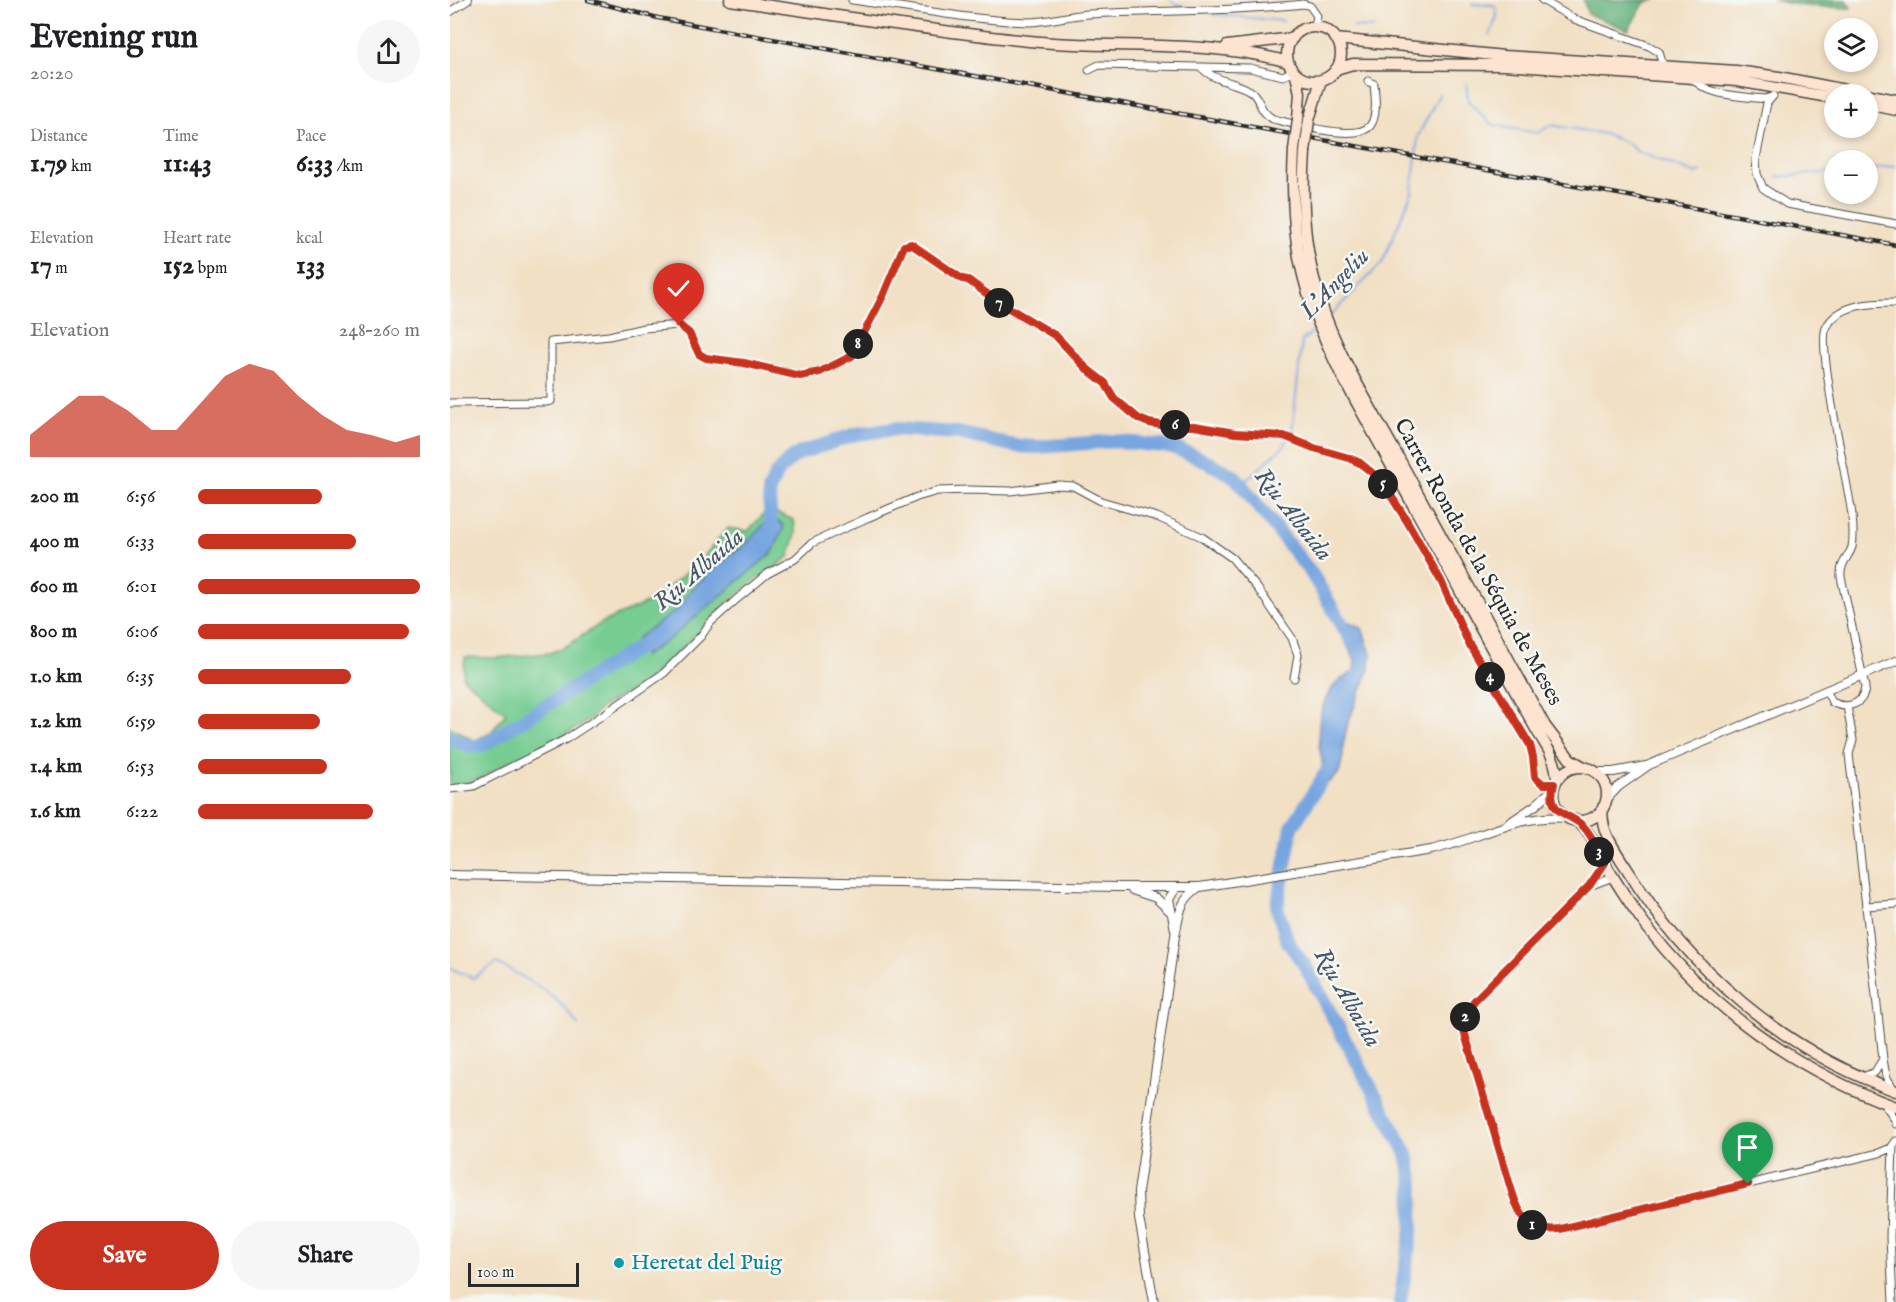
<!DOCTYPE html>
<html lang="en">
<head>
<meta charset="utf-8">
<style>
	:root { --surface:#fff; --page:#f6f6f6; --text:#202124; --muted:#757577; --accent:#c8321e }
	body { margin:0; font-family:"IM FELL English",serif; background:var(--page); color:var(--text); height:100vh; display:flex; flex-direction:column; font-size:22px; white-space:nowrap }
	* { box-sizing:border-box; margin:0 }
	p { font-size:20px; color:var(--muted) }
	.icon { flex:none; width:33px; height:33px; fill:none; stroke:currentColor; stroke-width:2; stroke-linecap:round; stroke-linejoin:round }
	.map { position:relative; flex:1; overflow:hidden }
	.panel { display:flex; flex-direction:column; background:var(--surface); width:450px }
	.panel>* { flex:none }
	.buttons { position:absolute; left:1374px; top:18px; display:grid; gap:12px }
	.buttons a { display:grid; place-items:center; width:54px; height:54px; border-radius:50%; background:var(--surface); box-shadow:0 3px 9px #0003; font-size:30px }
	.scale { position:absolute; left:18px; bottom:15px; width:111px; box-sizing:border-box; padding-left:6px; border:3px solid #2b2b2b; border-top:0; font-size:16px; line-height:21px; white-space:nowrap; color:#2b2b2b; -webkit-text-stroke:4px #f6f6f2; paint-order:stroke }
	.pin { position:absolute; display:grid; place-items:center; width:51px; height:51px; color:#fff; margin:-62px -26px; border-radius:50% 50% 50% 0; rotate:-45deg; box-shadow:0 0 6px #0007 }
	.pin .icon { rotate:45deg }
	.km { position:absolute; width:30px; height:30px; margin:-15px; border-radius:50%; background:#222; color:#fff; font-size:16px; line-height:30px; text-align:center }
	.round { display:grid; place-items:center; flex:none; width:63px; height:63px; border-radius:32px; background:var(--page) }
	.summary { display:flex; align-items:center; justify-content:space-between; height:102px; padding:0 30px }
	h1 { font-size:33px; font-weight:800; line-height:45px }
	.stats { display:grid; grid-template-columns:repeat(3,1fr); gap:9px; height:102px; padding:6px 30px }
	.stats div { display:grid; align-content:center }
	.stats b { font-size:26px; font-weight:800 }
	.stats small { font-size:16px; font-weight:400 }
	.stats p { font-size:16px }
	.chart { height:168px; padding:12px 30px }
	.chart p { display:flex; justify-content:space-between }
	.chart svg { width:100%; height:108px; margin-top:6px; fill:var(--accent); opacity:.7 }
	.action { display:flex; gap:12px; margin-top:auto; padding:12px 30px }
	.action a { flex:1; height:69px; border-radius:36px; background:var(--accent); color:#fff; font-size:24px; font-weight:800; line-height:69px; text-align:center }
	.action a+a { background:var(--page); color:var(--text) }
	ul { padding:0 30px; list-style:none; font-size:20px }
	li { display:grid; grid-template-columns:96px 72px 1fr; align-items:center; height:45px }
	li i { height:15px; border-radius:8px; background:var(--accent) }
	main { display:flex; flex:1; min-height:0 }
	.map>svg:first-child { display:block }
	.green { fill:#76cc91; stroke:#507c5e; stroke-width:1.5 }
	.forest { fill:#60b07b; stroke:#466e53; stroke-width:1.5 }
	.water { fill:#77a5e0; stroke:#516886; stroke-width:1.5 }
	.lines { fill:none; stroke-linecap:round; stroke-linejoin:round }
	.stream { stroke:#77a5e0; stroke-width:2 }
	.river { stroke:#77a5e0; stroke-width:14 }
	.minor-casing { stroke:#494642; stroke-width:9 }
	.tertiary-casing { stroke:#494642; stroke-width:10 }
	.secondary-casing { stroke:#494642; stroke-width:13 }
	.minor { stroke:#fff; stroke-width:7 }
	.tertiary { stroke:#fff; stroke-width:8 }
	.secondary { stroke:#fde4d1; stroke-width:10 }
	.rail-casing { stroke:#2b2b2b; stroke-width:4.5 }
	.rail { stroke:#f6f6f2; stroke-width:2; stroke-dasharray:7; stroke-linecap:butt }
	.secondary-bridge-casing { stroke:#494642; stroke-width:13; stroke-linecap:butt }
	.secondary-bridge { stroke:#fde4d1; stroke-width:10 }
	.route-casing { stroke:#fff; stroke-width:12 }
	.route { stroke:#c8321e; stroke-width:8 }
	.culture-dot { fill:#0f9aa8; stroke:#f6f6f2; stroke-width:2 }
	.labels { text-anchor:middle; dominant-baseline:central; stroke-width:5; stroke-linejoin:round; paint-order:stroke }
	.street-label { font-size:22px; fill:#2b2b2b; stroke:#f6f6f2 }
	.culture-label { font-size:22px; fill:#0d838f; stroke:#f6f6f2; text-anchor:start }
	.water-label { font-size:24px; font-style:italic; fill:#46566a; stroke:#f6f6f2 }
</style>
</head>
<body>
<main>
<section class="panel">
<div class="summary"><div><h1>Evening run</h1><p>20:20</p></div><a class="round"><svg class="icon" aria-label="share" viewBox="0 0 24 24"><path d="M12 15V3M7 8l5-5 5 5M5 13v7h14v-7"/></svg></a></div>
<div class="stats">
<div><p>Distance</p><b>1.79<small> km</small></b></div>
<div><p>Time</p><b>11:43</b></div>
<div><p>Pace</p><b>6:33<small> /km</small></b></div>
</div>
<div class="stats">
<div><p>Elevation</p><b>17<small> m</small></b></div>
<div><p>Heart rate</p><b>152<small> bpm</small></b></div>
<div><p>kcal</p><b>133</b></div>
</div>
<div class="chart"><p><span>Elevation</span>248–260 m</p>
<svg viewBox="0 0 160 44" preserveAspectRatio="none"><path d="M0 44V35L10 27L20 19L30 19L40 25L50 33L60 33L70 22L80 11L90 6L100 9L110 19L120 27L130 33L140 35L150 38L160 35V44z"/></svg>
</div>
<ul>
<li><b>200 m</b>6:56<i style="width:56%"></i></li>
<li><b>400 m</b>6:33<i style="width:71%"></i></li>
<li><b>600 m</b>6:01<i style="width:100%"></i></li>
<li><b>800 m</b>6:06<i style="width:95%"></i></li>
<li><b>1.0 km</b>6:35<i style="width:69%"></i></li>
<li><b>1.2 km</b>6:59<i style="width:55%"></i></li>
<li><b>1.4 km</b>6:53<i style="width:58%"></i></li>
<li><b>1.6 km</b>6:22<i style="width:79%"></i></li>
</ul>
<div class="action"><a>Save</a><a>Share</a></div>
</section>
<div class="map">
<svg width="1446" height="1302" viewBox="0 0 1446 1302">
	<rect width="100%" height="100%" fill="#f6f6f2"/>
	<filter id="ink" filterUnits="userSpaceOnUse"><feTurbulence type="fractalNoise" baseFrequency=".0167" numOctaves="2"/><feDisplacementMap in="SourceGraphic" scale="12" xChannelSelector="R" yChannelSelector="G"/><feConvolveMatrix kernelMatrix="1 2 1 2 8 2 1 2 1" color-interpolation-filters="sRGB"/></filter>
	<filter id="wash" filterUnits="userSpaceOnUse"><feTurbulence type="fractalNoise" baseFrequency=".008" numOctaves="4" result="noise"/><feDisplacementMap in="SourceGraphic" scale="24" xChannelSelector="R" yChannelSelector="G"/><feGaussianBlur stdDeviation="1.35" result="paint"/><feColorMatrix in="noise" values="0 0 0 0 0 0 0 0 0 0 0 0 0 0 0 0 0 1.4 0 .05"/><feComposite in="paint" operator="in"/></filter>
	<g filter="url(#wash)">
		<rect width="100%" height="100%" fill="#f2e0c4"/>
		<path class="green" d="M318,509L344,520L346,534L339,557L301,583L276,604L209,672L186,688L152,707L138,721L99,745L82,753L75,754L23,782L0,785V727L25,741L42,731L56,713L13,678L15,657L44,658L100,653L115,647L153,622L199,602L213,593L254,556L278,528L298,531Z"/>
		<path class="forest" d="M1133,0H1206L1195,2L1178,30L1138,14Z
			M1323,0H1396L1401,8L1354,6Z"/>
		<path class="water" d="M320,521H329L334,527L323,552L217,641L194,656L187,638L228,609L240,591L276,557L293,547L316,522Z
			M899,622L912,628L921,654L920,667L898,723L893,745V756L889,773L872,788L866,783C877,760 871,765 869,743C867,723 872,696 888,682C893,678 899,675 904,671L905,660L890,632Z"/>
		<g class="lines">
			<path class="stream" d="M721,0L726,4L740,8
				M1022,4L1042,5L1046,7L1047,16L1040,35
				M760,14L833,21
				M903,27L924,28
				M1016,82L1018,101L1040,123L1053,127L1088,133L1101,125L1155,134L1177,143L1188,152L1247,174L1251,171
				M1422,169L1446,166
				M1327,177L1384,172
				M879,317L932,263L962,192L968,136L990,93
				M840,436L842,432L852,341L866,329
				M791,485L834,446L837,440
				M0,968L23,978L47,963C75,978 113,997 128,1026"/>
			<path class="river" d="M318,537L321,530L319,491L326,474L338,461L350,453L406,434L445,429L508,433L566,446L588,447L665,441L722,447L752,459L785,477L862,574L903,643
				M0,738L19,746L33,745L205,637
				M877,771L842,827L827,908L838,942L854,964L957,1154L963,1184L962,1228L950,1302"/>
		</g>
	</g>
	<g filter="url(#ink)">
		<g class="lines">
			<g class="minor-casing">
				<path id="minor" d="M402,0C461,8 519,20 579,22C598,22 619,15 638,14C710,10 781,12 853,4L860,6L867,16L865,27
					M1092,0L1124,19L1199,46L1209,52L1213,66
					M0,12L18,0
					M752,68C766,83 793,83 803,93C812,103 809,111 823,119C843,124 906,142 920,126C928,116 925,95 924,84L918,81
					M639,70L649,65L800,68L833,76L843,71
					M1242,78C1259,97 1291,96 1315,99L1321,97
					M1323,96L1317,103L1306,159L1307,174L1313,188L1337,204L1446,224
					M0,403L96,402L101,401V342L159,336L194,328L229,325L239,333L249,354L256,358L294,363L350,376L370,372L402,356L433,296L454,246L461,245L512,279L518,280L547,301L606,336L637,369L655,383L664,398L689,419L699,423L717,426H744L785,433L834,436L864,448L899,458L910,463L931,480L957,521L991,581L1018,642L1080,745L1083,752L1085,777L1093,784H1105
					M1376,690L1382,702C1396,710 1414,705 1415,687L1391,577C1390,562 1398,559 1402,547C1404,537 1403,525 1402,515C1398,483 1367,348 1376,328C1388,303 1423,303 1446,303
					M1397,706L1403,740L1399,754L1433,1059
					M0,789L24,786L116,739L159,711L214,673L251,636L260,623L287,599L317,574L345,559L362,543L417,518L467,497L488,491L518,490L560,491L608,485L623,486L651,501L707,517L752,537L782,558L808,589L842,638L848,655L844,678
					M1155,863L1139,886L1024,1001L1016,1014L1015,1031L1065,1203C1074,1223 1088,1231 1110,1229L1429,1153L1441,1148L1446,1141
					M1139,886L1163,877
					M1416,906L1446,904
					M1413,1077L1425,1072L1433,1059L1436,1076L1444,1090
					M1433,1103L1446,1121V1124
					M1443,1302L1440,1237L1443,1146"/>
			</g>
			<g class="tertiary-casing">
				<path id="tertiary" d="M1145,772H1163L1196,766
					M1156,800L1168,787L1199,765L1446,661
					M1059,823L1086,805L1103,789
					M0,875L667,887H750L981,850C1026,840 1070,813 1117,818
					M682,890L706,898L721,912
					M725,930L719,899L726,888
					M704,1302L689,1218L688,1192L725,936C730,913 729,901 749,887"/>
			</g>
			<g class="secondary-casing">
				<path id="secondary" d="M280,0C379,14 480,31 579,41C665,50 754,38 838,62
					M837 54a27 27 0 1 1 54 0a27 27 0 1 1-54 0Z
					M886,39L1054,56L1286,71L1329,77L1446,100
					M777,46L843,38
					M886,69L903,64L1054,65L1287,81L1384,98
					M846,75L850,93L848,119
					M1418,104L1446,110
					M859,120L871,80
					M844,150C839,239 851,292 890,372L1087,731C1097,747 1107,760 1107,780
					M855,152C852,197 853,239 865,283C880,344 917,400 947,455C996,545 1046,636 1095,726L1120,759L1134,767
					M1103 794a27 27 0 1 1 54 0a27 27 0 1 1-54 0Z
					M1153,807C1149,830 1165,850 1177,869C1239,970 1334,1051 1446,1091
					M1125,820C1141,831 1147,849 1156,865C1167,884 1179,902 1191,919C1255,1006 1345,1070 1446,1107"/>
			</g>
			<use href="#minor" class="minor"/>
			<use href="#tertiary" class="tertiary"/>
			<use href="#secondary" class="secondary"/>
			<g class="rail-casing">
				<path id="rail" d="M138,0L208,18L1446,245"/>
			</g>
			<use href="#rail" class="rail"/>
			<g class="secondary-bridge-casing">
				<path id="secondary-bridge" d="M844,150L848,119
					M855,152L859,120"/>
			</g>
			<use href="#secondary-bridge" class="secondary-bridge"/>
		</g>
	</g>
	<g class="lines" filter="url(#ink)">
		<g class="route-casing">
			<path id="route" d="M229,325L239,333L249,354L256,358L294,363L350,376L370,372L402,356L433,296L454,246L461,244L512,279L518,280L547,301L606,336L637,369L655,383L664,398L689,419L699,423L717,426H744L785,433L834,436L864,448L899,458L910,463L931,480L957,521L991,581L1018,642L1080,745L1083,757L1085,777L1093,784H1104C1096,815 1118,812 1133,826C1143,836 1148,851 1155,863L1139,886L1024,1001L1016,1014L1014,1031L1062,1192C1070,1218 1080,1232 1110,1229L1298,1184"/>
		</g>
		<use href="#route" class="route"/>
	</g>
	<circle class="culture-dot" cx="169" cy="1263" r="6"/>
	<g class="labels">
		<g class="street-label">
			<text transform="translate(1028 562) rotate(61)">Carrer Ronda de la Séquia de Meses</text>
		</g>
		<g class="culture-label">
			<text x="181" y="1263">Heretat del Puig</text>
		</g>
		<g class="water-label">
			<text transform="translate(885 284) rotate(-46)">L'Angeliu</text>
			<text transform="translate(843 515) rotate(52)">Riu Albaida</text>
			<text transform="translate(249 570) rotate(-41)">Riu Albaida</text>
			<text transform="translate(897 998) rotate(60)">Riu Albaida</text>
		</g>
	</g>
</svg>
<div class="buttons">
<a><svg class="icon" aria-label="layers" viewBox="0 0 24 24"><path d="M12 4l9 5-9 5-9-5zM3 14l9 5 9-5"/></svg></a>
<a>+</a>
<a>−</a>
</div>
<div class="scale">100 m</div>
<div class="pin" style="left:1298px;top:1184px;background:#1e9e55"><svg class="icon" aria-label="arrive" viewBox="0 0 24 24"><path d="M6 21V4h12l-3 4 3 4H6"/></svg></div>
<div class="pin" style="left:229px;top:325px;background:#d93025"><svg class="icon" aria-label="check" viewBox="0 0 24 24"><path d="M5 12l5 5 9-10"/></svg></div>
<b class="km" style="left:1082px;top:1225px">1</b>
<b class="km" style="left:1015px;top:1017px">2</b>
<b class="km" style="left:1149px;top:852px">3</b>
<b class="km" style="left:1040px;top:677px">4</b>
<b class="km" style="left:933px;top:484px">5</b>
<b class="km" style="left:725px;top:425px">6</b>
<b class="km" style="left:549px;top:303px">7</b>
<b class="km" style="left:408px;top:344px">8</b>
</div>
</main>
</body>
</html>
